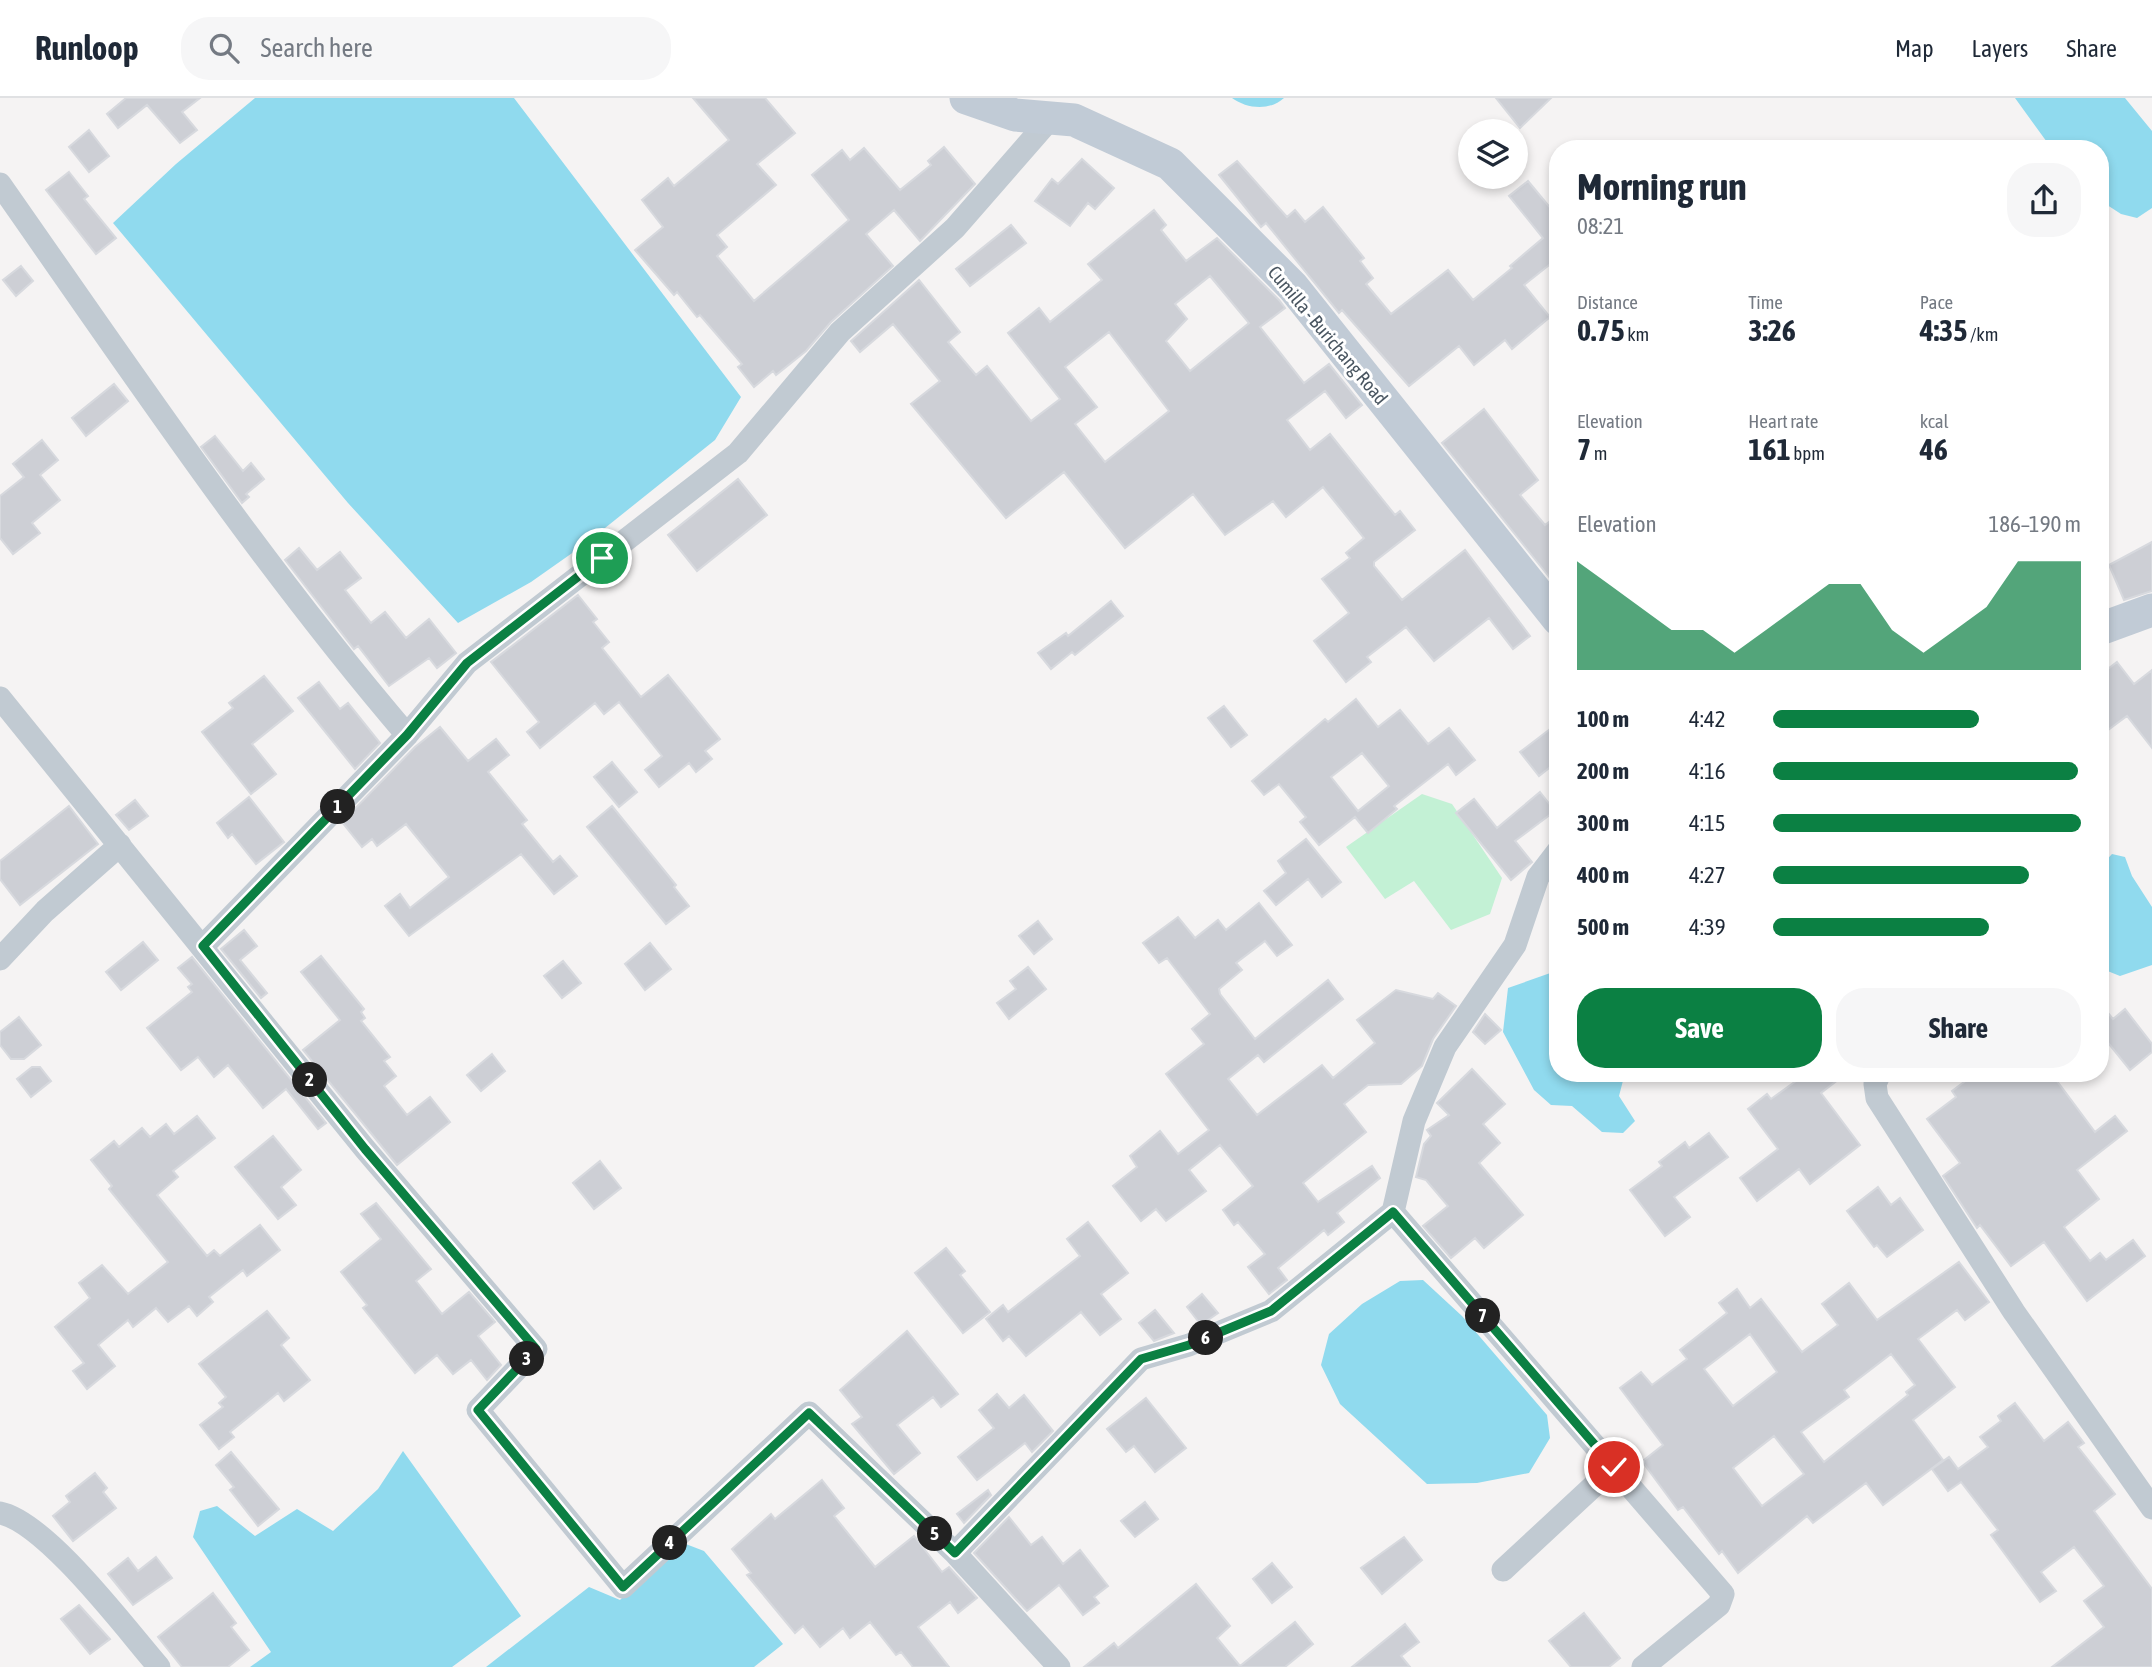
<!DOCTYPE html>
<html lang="en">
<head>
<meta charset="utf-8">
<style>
	:root { --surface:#fff; --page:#f6f6f7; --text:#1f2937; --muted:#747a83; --line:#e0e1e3; --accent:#0b8043 }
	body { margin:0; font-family:"Asap Condensed",sans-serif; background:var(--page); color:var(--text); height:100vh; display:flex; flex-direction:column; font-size:26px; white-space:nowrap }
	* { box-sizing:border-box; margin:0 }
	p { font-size:23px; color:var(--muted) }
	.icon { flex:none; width:38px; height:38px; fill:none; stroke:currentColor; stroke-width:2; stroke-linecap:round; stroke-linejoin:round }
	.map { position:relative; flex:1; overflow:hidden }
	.details { position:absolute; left:1549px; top:42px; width:560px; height:942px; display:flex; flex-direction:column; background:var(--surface); border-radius:28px; box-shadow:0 4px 10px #0003 }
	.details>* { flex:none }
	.tools { position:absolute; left:1458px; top:21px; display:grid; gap:14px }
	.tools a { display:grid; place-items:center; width:70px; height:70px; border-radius:50%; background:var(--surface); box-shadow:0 4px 10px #0003; font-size:35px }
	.pin { position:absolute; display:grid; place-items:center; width:60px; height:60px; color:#fff; margin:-30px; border:4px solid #fff; border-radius:50%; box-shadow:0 2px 7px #0007 }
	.km { position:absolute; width:35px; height:35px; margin:-18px; border-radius:50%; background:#222; color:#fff; font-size:19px; line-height:35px; text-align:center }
	.round { display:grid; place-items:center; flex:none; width:74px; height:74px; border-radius:28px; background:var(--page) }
	.head { display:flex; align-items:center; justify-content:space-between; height:119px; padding:0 28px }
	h1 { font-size:38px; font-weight:700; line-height:52px }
	.metrics { display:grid; grid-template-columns:repeat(3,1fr); gap:10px; height:119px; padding:7px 28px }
	.metrics div { display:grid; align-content:center }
	.metrics b { font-size:30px; font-weight:700 }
	.metrics small { font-size:19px; font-weight:400 }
	.metrics p { font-size:19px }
	.chart { height:196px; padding:14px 28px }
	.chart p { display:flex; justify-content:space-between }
	.chart svg { width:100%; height:126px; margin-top:7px; fill:var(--accent); opacity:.7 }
	.cta { display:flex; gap:14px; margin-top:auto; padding:14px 28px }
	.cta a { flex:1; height:80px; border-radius:28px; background:var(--accent); color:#fff; font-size:28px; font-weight:700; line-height:80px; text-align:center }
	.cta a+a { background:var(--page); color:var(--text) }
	ul { padding:0 28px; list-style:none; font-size:23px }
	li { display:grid; grid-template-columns:112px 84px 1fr; align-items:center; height:52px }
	li i { height:18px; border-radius:9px; background:var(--accent) }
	header { display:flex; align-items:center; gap:42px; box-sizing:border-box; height:98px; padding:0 35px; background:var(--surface); border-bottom:2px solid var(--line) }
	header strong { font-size:33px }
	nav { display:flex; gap:38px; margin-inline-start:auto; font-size:24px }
	.search { width:490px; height:63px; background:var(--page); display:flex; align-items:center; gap:18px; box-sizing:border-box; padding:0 24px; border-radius:28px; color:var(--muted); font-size:26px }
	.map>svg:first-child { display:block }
	.green { fill:#c3f1d5 }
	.water { fill:#90daee }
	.building { fill:#cdcfd5; stroke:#d7d9de; stroke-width:2; fill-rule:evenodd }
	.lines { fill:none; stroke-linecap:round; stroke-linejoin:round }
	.street { stroke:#c1cad2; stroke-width:23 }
	.secondary { stroke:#c1cbd6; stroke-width:33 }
	.route-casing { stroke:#fff; stroke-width:14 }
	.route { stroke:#0b8043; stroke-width:9 }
	.labels { text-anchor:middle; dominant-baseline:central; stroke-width:6; stroke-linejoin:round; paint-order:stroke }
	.street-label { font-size:19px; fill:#4a5661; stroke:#fff }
</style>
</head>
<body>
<header>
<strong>Runloop</strong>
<div class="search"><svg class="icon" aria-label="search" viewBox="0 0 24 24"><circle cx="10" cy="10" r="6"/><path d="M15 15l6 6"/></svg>Search here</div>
<nav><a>Map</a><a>Layers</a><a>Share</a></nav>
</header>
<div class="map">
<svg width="2152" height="1569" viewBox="0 0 2152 1569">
	<rect width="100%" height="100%" fill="#f5f3f3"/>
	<path class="green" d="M1422,696L1452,706L1502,780L1490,816L1451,832L1414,783L1385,801L1346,749Z"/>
	<path class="water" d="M255,0H514L741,299L715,342L585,446L531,484L458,525L348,405L113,125L176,66Z
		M1232,0H1284C1270,13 1247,11 1232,0Z
		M2015,0H2125L2152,33V110L2137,120L2121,116L2101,103L2100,51H2052Z
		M2112,756L2125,759L2132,778L2152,809V867L2120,878L2100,870V769Z
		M1556,873L1558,975H1625L1619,998L1635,1023L1623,1035L1602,1034L1572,1008L1551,1007L1534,992L1503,934L1508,890Z
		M1423,1182L1462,1218L1547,1317L1550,1340L1529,1375L1477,1385L1427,1386L1340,1306L1321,1267L1329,1236L1362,1206L1400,1183Z
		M403,1353L521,1518L452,1569H250L271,1554L193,1439L200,1413L217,1408L255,1438L297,1411L333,1433L378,1391Z
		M678,1443L704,1453L783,1546L754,1569H486L589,1489L620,1502Z"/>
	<path class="building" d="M126,0H200L182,14L197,32L180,45L147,7L118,30L107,16Z
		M693,0H765L795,35L757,66L776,87L717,137L727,149L717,158L754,203L849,122L812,77L842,52L850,62L864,50L900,92L931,67L928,63L944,49L975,86L920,143L894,112L866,136L893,168L831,224L806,253L776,277L773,273L754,289L738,269L742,266L700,217L697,219L677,194L674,197L635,152L663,129L642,102L668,80L674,88L729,42Z
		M1496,0H1551L1520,30Z
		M89,32L109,58L89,74L69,49Z
		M1082,61L1114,90L1095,111L1088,105L1070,128L1035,103L1052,81L1058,86Z
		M1237,63L1287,119L1295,112L1305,124L1323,109L1364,160L1360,163L1373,180L1366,186L1391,216L1448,172L1473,202L1512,170L1510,168L1543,140L1509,98L1528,83L1558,119V160L1524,187L1550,219L1512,251L1505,242L1474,267L1459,248L1409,288L1342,212L1339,215L1266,125L1261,129L1219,77Z
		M69,74L88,98L84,101L116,140L96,156L46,92Z
		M1154,112L1166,127L1161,132L1186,163L1217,140L1279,202L1285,210L1260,229L1304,285L1329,266L1362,307L1346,320L1325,293L1287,322L1310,352L1330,336L1395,417L1400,413L1415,432L1374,464V468L1402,502L1465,452L1530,538L1513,551L1489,520L1434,563L1406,529L1367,559L1371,564L1346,584L1314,543L1349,515L1322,481L1350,460L1346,455L1364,440L1323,389L1286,419L1273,403L1225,437L1193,396L1125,450L1064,374L1006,420L911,306L940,283L893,226L860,254L851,243L919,182L960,234L948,244L976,277L987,268L1031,323L1060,301L1008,235L1039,210L1050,224L1102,182L1088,166ZM1210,178L1249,225L1190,273L1166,243L1187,221L1175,206ZM1109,234L1169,313L1105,364L1075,326L1097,309L1065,269Z
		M1011,127L1026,145L970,188L956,171Z
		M21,168L33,183L16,198L3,182Z
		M114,286L128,303L86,338L72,320Z
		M1484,311L1538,382L1520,397L1545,427L1558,417V490L1442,345Z
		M215,338L243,373L251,365L264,381L246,396L249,399L242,405L201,349Z
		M42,342L58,362L40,377L60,402L32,425L40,435L13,456L0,440V398L24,379L13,366Z
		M738,381L767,417L697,473L668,437Z
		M2152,444V493L2124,502L2109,467Z
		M299,450L317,472L340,454L361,480L345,492L371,525L385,514L406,540L429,521L456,555L437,570L429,560L389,588L358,548L354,551L285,462Z
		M578,497L597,521L593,524L609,544L602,550L641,599L668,577L720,641L705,653L712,661L696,674L689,665L659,689L645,672L662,658L619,604L604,616L595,605L540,650L527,634L539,624L491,564Z
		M1111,503L1123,518L1075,557L1072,554L1051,571L1038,555L1066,535L1068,538Z
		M2117,564L2134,586L2152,572V650L2127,618L2100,638V577Z
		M264,578L293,613L252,646L276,676L251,696L202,634L233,610L229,605Z
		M319,584L340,611L348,605L380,645L355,671L298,600Z
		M1356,601L1378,629L1400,612L1428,646L1449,630L1475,662L1456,677L1448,666L1394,708L1397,711L1368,735L1355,719L1319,747L1300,724L1306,719L1279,686L1264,697L1252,683L1325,621L1328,624ZM1362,655L1389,688L1358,713L1331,679Z
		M1224,608L1247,637L1231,649L1208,620Z
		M1558,625V663L1539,678L1520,654Z
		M440,629L468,663L496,641L509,657L488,674L527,722L522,726L553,764L560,758L577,778L554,796L521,756L409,838L385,808L400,796L410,810L449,779L406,726L377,748L372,741L362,749L342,724L415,649Z
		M612,664L637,694L619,709L594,679Z
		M1540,694L1555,713L1515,743L1532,764L1511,782L1456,715L1474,701L1497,730Z
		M249,699L284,744L256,766L232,736L228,740L217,725Z
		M135,702L148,718L129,732L116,717Z
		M69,708L98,746L20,807L0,781V763Z
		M612,708L676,787L674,789L689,808L666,826L587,729Z
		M1306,741L1341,784L1322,799L1308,781L1276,807L1264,793L1286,775L1278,763Z
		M1259,805L1292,847L1277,858L1265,843L1236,865L1242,872L1219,891L1220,896L1255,941L1328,882L1343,901L1264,964L1258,957L1228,981L1257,1017L1322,967L1333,980L1375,945L1357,922L1396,892L1433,901L1438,895L1456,908L1433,941L1422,968L1401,986L1368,987L1344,1006L1366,1034L1303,1085L1318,1104L1372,1068L1380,1080L1337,1115L1344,1124L1328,1137L1324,1132L1278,1170L1287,1182L1269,1196L1248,1169L1265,1156L1238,1124L1234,1127L1223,1112L1253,1088L1220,1047L1189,1072L1206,1093L1166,1123L1156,1111L1141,1123L1113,1088L1137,1069L1130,1058L1160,1033L1178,1056L1209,1032L1166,976L1204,946L1192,931L1210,916L1167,860L1159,865L1143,845L1178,819L1195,840L1218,822L1226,832Z
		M1038,823L1052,841L1034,856L1019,838Z
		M244,832L257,848L240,862L267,895L261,900L221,851Z
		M143,844L158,862L121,892L106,874Z
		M650,845L671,871L645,892L625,866Z
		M321,858L364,911L361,914L365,920L361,923L390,959L384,963L396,978L384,988L407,1017L430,999L450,1024L397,1067L303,952L340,922L301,874Z
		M192,859L326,1025L318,1031L286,991L263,1010L228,967L214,979L198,959L181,972L147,930L192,894L188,889L192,886L178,870Z
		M563,863L581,885L562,900L544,878Z
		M1028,869L1046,891L1009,921L997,905L1016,891L1010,883Z
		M2100,905L2113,921L2125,911L2152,946V954L2130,972L2100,935Z
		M1485,916L1501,932L1485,946L1473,934Z
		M19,919L41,947L24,961H11L0,947V934Z
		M492,956L505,973L481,993L467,977Z
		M32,969H40L51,983L31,999L17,981Z
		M1472,971L1505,1006L1483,1026L1500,1045L1479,1065L1523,1117L1484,1150L1475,1140L1451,1160L1423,1128L1448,1108L1426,1082L1416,1079L1424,1046L1431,1038L1427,1032L1449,1017L1437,1005Z
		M1807,975H1847L1821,995L1860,1047L1810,1086L1799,1071L1757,1103L1740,1080L1778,1051L1748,1011L1767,996L1771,1001Z
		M1976,975H2051L2095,1034L2115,1018L2127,1033L2077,1072L2099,1101L2064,1129L2090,1163L2100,1155L2106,1162L2133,1142L2145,1158L2087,1203L2044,1144L2011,1168L1980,1127L1977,1130L1943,1078L1960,1065L1927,1021L1956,999L1952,993Z
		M197,1018L215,1040L173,1073L178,1079L157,1097L207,1158L214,1152L220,1158L260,1127L280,1152L247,1178L243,1172L209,1199L213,1204L197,1218L189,1208L168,1224L156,1210L133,1229L128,1222L98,1247L115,1268L87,1291L73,1273L84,1265L55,1229L90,1200L79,1185L102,1167L128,1196L168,1164L109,1091L112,1088L91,1062L114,1043L119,1049L142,1030L150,1039L166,1026L174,1036Z
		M1709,1035L1728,1059L1674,1099L1690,1119L1665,1138L1630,1092L1662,1068L1659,1064L1685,1044L1689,1050Z
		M273,1038L301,1072L281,1089L296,1107L278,1121L235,1069Z
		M600,1063L621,1090L594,1111L573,1085Z
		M1878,1089L1891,1107L1900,1100L1923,1132L1887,1159L1877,1147L1874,1149L1847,1113Z
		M376,1105L431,1171L416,1183L442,1216L469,1194L495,1224L478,1238L501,1267L487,1282L471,1262L453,1276L437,1257L415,1275L363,1210L367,1207L341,1174L381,1141L361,1116Z
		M1088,1124L1128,1175L1101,1196L1121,1221L1100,1237L1081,1214L1026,1258L1009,1238L1003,1243L986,1221L1003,1207L1008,1214L1080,1158L1067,1141Z
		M946,1150L965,1173L960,1177L990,1214L963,1235L915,1175Z
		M1959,1164L1989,1204L1965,1222L1957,1212L1918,1241L1955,1289L1913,1322L1943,1362L1883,1407L1866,1385L1813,1425L1807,1418L1738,1475L1722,1453L1719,1456L1683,1409L1678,1412L1644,1366V1362L1663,1347L1620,1290L1641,1274L1652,1287L1687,1261L1680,1252L1727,1215L1719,1205L1737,1191L1750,1210L1761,1201L1802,1254L1838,1227L1822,1206L1849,1185L1877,1222ZM1750,1236L1777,1274L1733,1308L1704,1271ZM1891,1256L1915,1287L1906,1294L1908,1297L1824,1364L1801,1334L1849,1299L1844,1292ZM1774,1338L1804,1376L1762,1408L1733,1370Z
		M1202,1196L1218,1215L1201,1227L1187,1209Z
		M1155,1212L1174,1235L1154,1243L1139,1225Z
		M267,1213L289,1240L281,1247L310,1282L284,1303L278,1295L230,1334L234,1339L219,1351L200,1327L223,1309L219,1305L226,1299L199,1266Z
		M907,1233L958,1296L941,1309L933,1299L897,1327L920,1355L894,1376L852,1326L862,1319L840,1292Z
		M997,1296L1009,1310L1024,1297L1053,1333L1032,1354L1025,1345L977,1382L958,1359L994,1330L979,1312Z
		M1146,1300L1186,1350L1155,1374L1134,1348L1126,1354L1107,1331Z
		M2015,1305L2044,1343L2068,1324L2084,1345L2078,1349L2115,1396L2094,1413L2152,1491V1569H2052L2104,1529L2084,1503L2104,1488L2074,1449L2041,1474L2056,1493L2040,1504L1991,1437L1998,1432L1961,1384L1948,1393L1932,1371L1949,1359L1958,1371L1988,1349L1980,1339L2001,1323L1998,1318Z
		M231,1354L279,1411L258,1428L230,1392L234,1389L216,1367Z
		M95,1375L107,1390L103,1394L116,1410L73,1443L53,1418L70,1404L66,1398Z
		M822,1382L844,1410L834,1418L875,1469L914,1438L942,1474L949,1469L977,1500L958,1515L950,1504L918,1529L949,1569H913L901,1554L896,1557L870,1524L850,1540L843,1530L820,1549L803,1528L795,1535L747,1477L751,1475L732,1451L771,1416L775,1421Z
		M988,1392L991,1397L964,1425L957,1416Z
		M1145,1404L1158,1421L1135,1439L1121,1423Z
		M1009,1419L1031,1447L1042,1439L1063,1466L1080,1452L1108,1488L1094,1499L1099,1505L1083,1517L1059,1487L1027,1513L974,1455Z
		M1404,1439L1422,1462L1382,1496L1361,1470Z
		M156,1459L172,1480L133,1507L108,1476L128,1460L138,1473Z
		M1272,1465L1292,1489L1272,1505L1253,1481Z
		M1196,1486L1230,1528L1217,1540L1240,1568L1295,1524L1313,1546L1285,1569H1084L1114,1545L1118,1550Z
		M213,1495L236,1525L231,1529L249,1552L228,1569H182L158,1539Z
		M79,1507L110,1541L90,1556L61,1521Z
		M1584,1515L1620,1560L1609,1569H1571L1549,1543Z
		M1405,1526L1419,1544L1401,1558L1410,1569H1352Z"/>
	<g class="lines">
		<path class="street" d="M0,86C131,273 259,464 407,637
			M0,600L365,1051L536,1251L478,1312L623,1489L809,1315L955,1455
			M203,848L407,637L467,565L738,355L840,234L955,130L1051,20
			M0,861L45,813L120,747
			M1880,975L1875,986L1877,1000L2014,1214L2152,1410
			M1393,1114L1723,1496L1719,1507L1643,1569
			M0,1415C46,1424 126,1531 159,1569
			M1503,1472L1614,1369
			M1059,1569L955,1455L1141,1261L1189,1247L1271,1213L1393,1114L1414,1023L1445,949L1515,847L1538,779L1558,753"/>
		<path class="secondary" d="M966,0L1015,17L1074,22L1170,66L1293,189L1558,521
			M2100,531L2152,512"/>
	</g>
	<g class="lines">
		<g class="route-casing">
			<path id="route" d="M602,460L467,565L407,637L203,848L365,1051L536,1251L478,1312L623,1489L809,1315L955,1455L1141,1261L1189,1247L1271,1213L1393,1114L1614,1369"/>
		</g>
		<use href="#route" class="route"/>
	</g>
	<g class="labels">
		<g class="street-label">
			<text transform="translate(1328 237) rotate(50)">Cumilla - Burichang Road</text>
		</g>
	</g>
</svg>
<div class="tools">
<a><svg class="icon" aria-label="layers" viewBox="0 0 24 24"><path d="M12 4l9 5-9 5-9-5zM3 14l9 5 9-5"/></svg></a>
</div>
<div class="pin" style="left:602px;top:460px;background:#1e9e55"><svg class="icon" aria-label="arrive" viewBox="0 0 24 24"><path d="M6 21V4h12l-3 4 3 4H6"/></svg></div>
<div class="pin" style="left:1614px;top:1369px;background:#d93025"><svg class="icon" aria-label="check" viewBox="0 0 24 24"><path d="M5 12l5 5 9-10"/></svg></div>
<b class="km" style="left:338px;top:709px">1</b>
<b class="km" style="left:310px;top:982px">2</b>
<b class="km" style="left:527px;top:1261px">3</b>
<b class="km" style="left:670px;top:1445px">4</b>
<b class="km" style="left:935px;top:1436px">5</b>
<b class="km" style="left:1206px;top:1240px">6</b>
<b class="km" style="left:1483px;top:1218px">7</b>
<section class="details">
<div class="head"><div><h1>Morning run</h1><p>08:21</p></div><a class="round"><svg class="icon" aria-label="share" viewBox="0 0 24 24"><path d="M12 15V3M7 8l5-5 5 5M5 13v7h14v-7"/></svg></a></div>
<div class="metrics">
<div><p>Distance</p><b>0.75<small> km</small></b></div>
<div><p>Time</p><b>3:26</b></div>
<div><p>Pace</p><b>4:35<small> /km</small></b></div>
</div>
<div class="metrics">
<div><p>Elevation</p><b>7<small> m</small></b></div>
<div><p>Heart rate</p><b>161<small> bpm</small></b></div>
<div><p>kcal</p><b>46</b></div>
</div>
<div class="chart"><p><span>Elevation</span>186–190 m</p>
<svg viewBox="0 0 160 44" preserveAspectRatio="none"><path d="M0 44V6L10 14L20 22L30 30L40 30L50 38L60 30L70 22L80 14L90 14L100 30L110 38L120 30L130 22L140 6L150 6L160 6V44z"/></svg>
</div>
<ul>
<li><b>100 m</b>4:42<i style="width:67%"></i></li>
<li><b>200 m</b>4:16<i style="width:99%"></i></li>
<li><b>300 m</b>4:15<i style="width:100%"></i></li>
<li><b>400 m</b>4:27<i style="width:83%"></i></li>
<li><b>500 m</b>4:39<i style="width:70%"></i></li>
</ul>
<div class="cta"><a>Save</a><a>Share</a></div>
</section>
</div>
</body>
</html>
